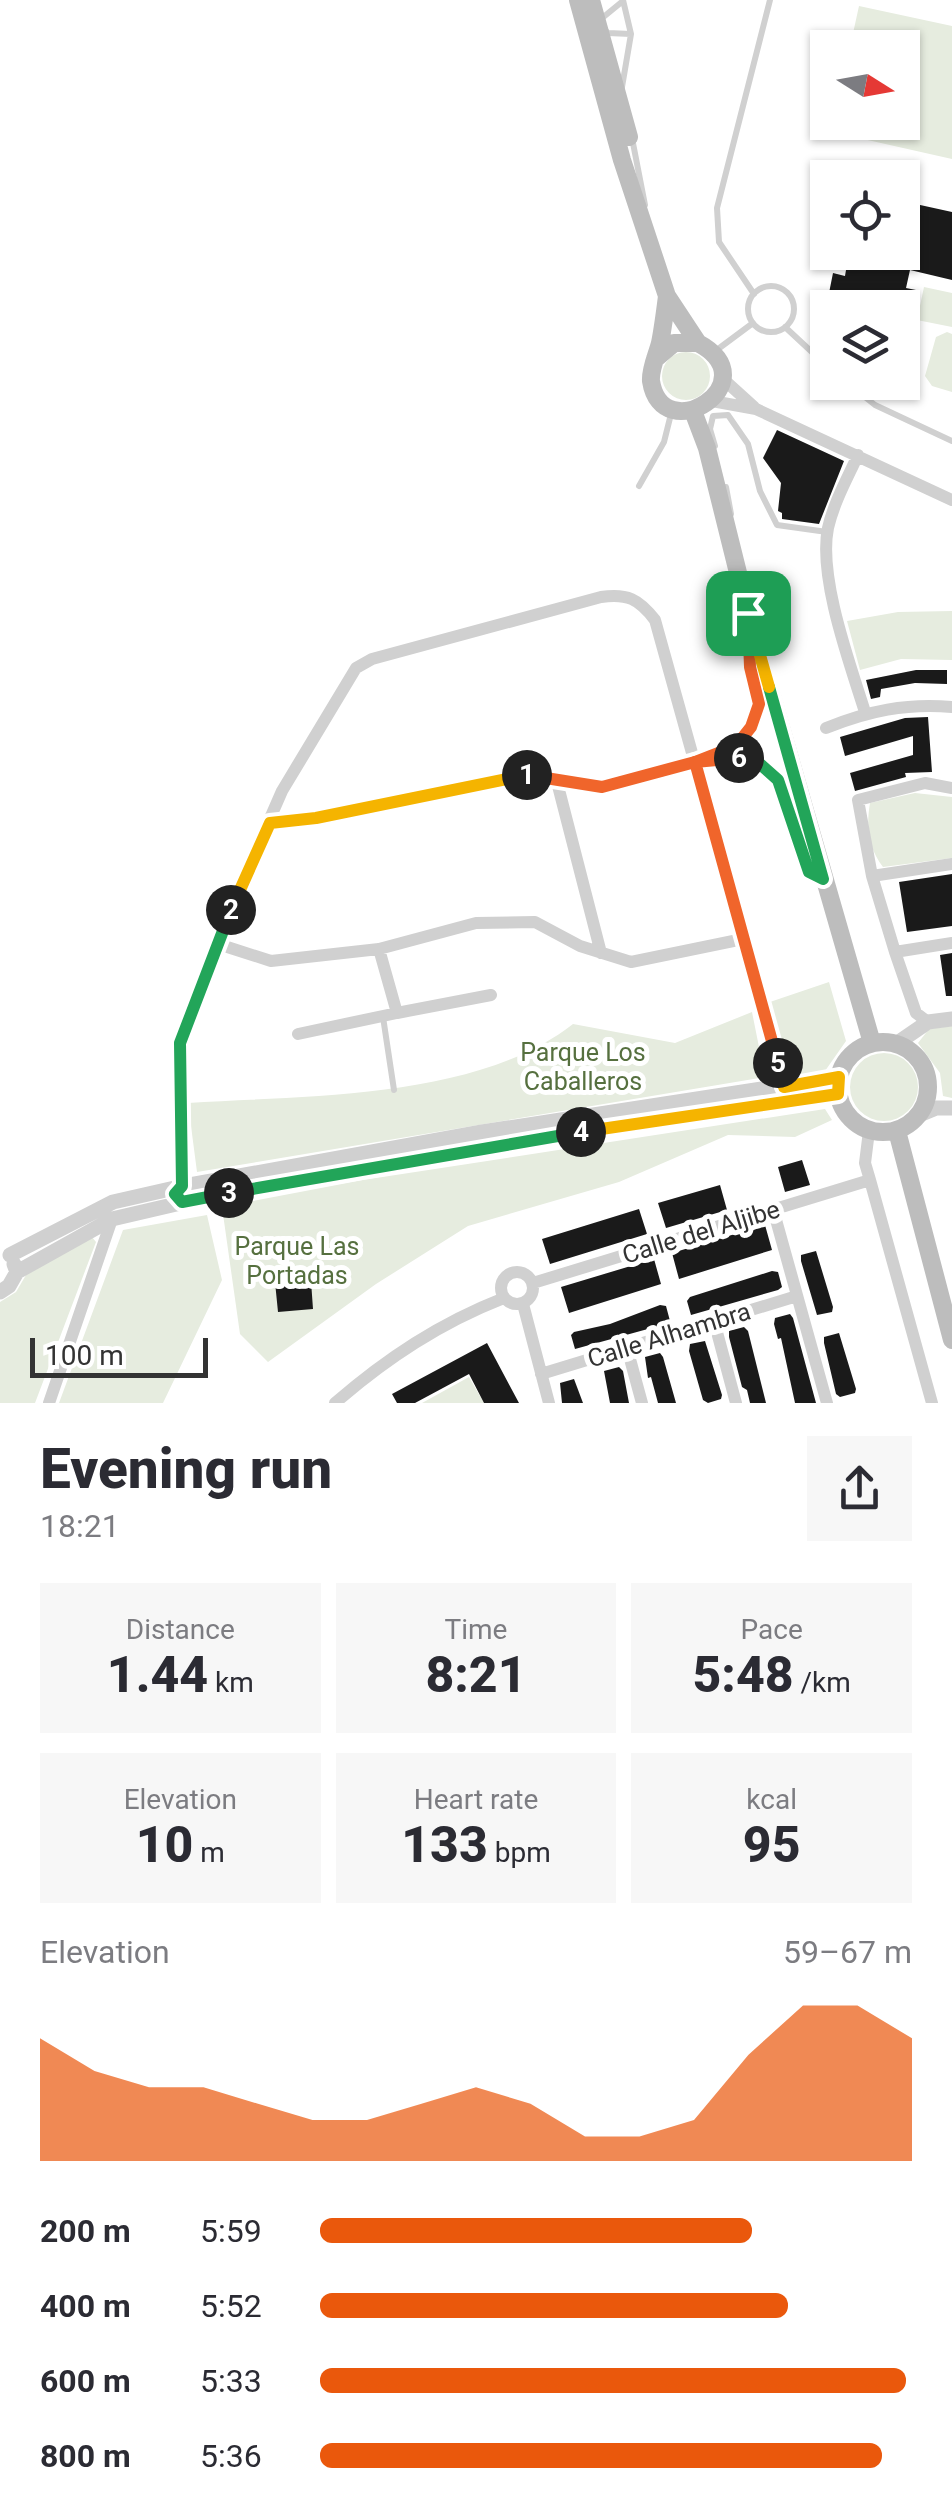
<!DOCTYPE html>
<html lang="en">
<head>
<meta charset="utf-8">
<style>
	:root { --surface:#fff; --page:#f7f7f7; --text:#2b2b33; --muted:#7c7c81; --accent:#ea580c }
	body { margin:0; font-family:Roboto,sans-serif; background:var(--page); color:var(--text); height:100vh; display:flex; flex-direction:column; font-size:38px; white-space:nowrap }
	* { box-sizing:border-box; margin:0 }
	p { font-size:32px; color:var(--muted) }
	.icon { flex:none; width:55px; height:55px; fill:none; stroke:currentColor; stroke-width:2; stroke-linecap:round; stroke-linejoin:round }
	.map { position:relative; height:1403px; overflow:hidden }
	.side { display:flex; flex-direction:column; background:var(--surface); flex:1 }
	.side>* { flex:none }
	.needle { width:65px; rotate:101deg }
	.controls { position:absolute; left:810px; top:30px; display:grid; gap:20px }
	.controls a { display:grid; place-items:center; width:110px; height:110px; border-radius:0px; background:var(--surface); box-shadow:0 2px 8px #0004; font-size:50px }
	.scale { position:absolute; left:30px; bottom:25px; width:178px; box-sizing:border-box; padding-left:10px; border:5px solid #333; border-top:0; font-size:28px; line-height:35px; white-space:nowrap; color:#333; -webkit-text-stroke:8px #fff; paint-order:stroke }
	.pin { position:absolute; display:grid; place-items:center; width:85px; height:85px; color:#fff; margin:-42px; border-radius:20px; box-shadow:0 5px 15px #0006 }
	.km { position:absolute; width:50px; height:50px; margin:-25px; border-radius:50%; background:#222; color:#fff; font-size:28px; line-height:50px; text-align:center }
	.round { display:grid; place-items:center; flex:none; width:105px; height:105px; border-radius:0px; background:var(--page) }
	.overview { display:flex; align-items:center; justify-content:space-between; height:170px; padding:0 40px }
	h1 { font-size:55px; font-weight:800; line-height:75px }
	.metrics { display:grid; grid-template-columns:repeat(3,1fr); gap:15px; height:170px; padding:10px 40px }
	.metrics div { display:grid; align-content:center; border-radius:0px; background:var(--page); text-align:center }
	.metrics b { font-size:50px; font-weight:800 }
	.metrics small { font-size:28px; font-weight:400 }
	.metrics p { font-size:28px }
	.chart { height:280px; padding:20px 40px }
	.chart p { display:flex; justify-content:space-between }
	.chart svg { width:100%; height:180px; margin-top:10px; fill:var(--accent); opacity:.7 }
	ul { padding:0 40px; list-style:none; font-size:32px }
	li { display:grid; grid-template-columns:160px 120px 1fr; align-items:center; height:75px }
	li i { height:25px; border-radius:12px; background:var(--accent) }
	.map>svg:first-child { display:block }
	.green { fill:#e6ecdf }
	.building { fill:#1a1a1a }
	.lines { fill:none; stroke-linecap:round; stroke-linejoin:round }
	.service { stroke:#d0d0d0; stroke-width:6 }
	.minor { stroke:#d0d0d0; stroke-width:12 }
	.tertiary { stroke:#d0d0d0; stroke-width:15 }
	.secondary { stroke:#bdbdbd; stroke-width:18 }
	.split-1-casing { stroke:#fff; stroke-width:20 }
	.split-2-casing { stroke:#fff; stroke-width:20 }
	.split-3-casing { stroke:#fff; stroke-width:20 }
	.split-4-casing { stroke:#fff; stroke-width:20 }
	.split-5-casing { stroke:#fff; stroke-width:20 }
	.split-6-casing { stroke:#fff; stroke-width:20 }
	.split-7-casing { stroke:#fff; stroke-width:20 }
	.split-8-casing { stroke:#fff; stroke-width:20 }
	.split-1 { stroke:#f0652b; stroke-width:12 }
	.split-2 { stroke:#f5b400; stroke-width:12 }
	.split-3 { stroke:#22a559; stroke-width:12 }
	.split-4 { stroke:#22a559; stroke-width:12 }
	.split-5 { stroke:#f5b400; stroke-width:12 }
	.split-6 { stroke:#f0652b; stroke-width:12 }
	.split-7 { stroke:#22a559; stroke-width:12 }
	.split-8 { stroke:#f5b400; stroke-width:12 }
	.labels { text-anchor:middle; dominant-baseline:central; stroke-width:10; stroke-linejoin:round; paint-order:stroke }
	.park-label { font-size:25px; fill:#56703f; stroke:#fff }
	.street-label { font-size:25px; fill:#333; stroke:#fff }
</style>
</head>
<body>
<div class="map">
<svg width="952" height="1403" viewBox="0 0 952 1403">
	<rect width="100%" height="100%" fill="#fff"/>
	<path class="green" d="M859,6L952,26V159L832,132L834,123L902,122V48L850,47Z
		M924,287L952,293V327L917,320Z
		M947,332L952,334V392L932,386L925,376L936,337Z
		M662 376a24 24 0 1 1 48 0a24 24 0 1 1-48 0Z
		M952,611V660L901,659L860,670L847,621L898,612Z
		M915,793L952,797V858L883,867C868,847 866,827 870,803Z
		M829,982L846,1041L825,1071L790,1078L767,1003Z
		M752,1012L765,1077L197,1172L188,1103C307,1095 476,1100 573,1024L675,1043Z
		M952,1026V1098L943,1096L940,1073L918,1043L929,1029Z
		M850 1087a34 34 0 1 1 68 0a34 34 0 1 1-68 0Z
		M825,1109L832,1120L795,1137L728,1135L619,1182L468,1226L376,1284L268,1362L240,1334L222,1207L363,1180Z
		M207,1215L222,1280L163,1403H59L123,1230Z
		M92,1237L96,1242L35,1403H0V1302L16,1292L26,1275Z
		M469,1377L484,1403H422Z"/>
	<path class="building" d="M902,201L952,212V280L910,270L906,288L916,290L907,333H902V308H826L833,273L845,276L849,252H902Z
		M777,430L844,461L819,524L782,519V513L778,511L781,483L763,458Z
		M916,670H947V684L915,683L881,689L880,697L871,699L866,680Z
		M928,717L932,772L905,773L906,777L855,791L850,773L913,755V736L845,756L840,737L905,718Z
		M952,874V926L907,932L899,882Z
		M952,953V996H946L940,955Z
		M802,1160L810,1185L785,1192L778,1167Z
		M720,1185L727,1210L666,1228L658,1203Z
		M639,1209L647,1234L550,1264L542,1239Z
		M765,1225L772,1250L679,1279L672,1253Z
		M816,1251L833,1307L832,1312L817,1315L801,1261V1255Z
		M654,1259L661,1284L569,1313L561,1287Z
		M772,1271L778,1272L782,1287L778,1290L691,1315L687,1301L690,1297Z
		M311,1281L313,1309L278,1312L275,1282Z
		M660,1305L666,1306L670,1321L666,1324L575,1349L571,1335L574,1332L610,1324Z
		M790,1314L793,1318L816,1403H795L781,1338L778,1339L774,1324L775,1318Z
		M744,1327L748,1331L766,1403H750L747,1390L742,1387L729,1337V1331Z
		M839,1333L856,1389L855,1393L840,1397L836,1394L824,1343V1337Z
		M705,1341L722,1395L721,1399L708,1403L703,1400L689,1351L690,1344Z
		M487,1343L519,1403H484L469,1374L415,1403H397L392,1394Z
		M660,1353L663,1357L676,1403H658L651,1377L648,1378L645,1357Z
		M619,1367L623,1371L629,1403H610L604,1371Z
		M574,1379L583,1403H562L560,1383Z"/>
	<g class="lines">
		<path class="service" d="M601,19L623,1
			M604,29L608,33L631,34
			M622,87L631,34L623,0
			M632,138L645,205
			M748 309a23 23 0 1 1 46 0a23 23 0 1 1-46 0Z
			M754,294L719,242L717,208L770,0
			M785,327L828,367
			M714,352L753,323
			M846,382L875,405L952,441
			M715,446L710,429L713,416L728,415L748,444L760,491L777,525L827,532
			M639,486L664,442L672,410
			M726,487L731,514
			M383,1017L394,1090"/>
		<path class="minor" d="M722,378L754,407
			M712,401L756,409L952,500
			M858,455C847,479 834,502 828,528C818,577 850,664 865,712
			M826,728C868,711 906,703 952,707
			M712,760C728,759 746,756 760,764C787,779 799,842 809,872L823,879
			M557,782L601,953
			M270,823L316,818L528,775L602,787L695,762L736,746L751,727L759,704L750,667L749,634
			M872,876L952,864
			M218,944L271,961L379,949L476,923L535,922L580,946L631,962L743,939
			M379,949L397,1013L491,995
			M895,952L952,943
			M928,1022L916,1013L895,952L872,876L858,800L925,783L952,788
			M298,1034L397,1013
			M869,1131L865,1163L870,1180L932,1403
			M181,1186L179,1043L244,878L282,791L356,668L372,659L601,597C627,593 639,599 655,620L785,1087
			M773,1209L827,1403
			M501 1288a16 16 0 1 1 32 0a16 16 0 1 1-32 0Z
			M533,1283L870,1180
			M523,1304L549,1403
			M714,1321L736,1403
			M627,1348L642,1403
			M541,1374L797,1296
			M49,1403L112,1219
			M335,1403C387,1358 440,1323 504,1298"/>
		<path class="tertiary" d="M896,1044L928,1022L952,1019
			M919,1115L936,1108H952
			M184,1186L482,1132L839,1077
			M187,1200L479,1147L839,1093
			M10,1255L113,1202L179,1187
			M17,1272L112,1219L185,1202
			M0,1292L9,1286L17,1272L14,1264"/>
		<path class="secondary" d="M578,0L622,160L667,296L698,343
			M591,0L629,137
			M655,359L674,343H698C771,382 662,451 651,381C650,369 657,355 660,343C663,328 665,312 667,296
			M693,411L707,448L748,613L872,1043
			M838 1087a45 45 0 1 1 90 0a45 45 0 1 1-90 0Z
			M897,1131L952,1340"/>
	</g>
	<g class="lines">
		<g class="split-1-casing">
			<path id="split-1" d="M527,775L602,787L695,762L736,746L751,727L759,704L750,667L748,613"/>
		</g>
		<g class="split-2-casing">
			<path id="split-2" d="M231,910L270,823L316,818L527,775"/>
		</g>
		<g class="split-3-casing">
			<path id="split-3" d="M229,1193L182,1202L175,1194L182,1186L180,1043L231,910"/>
		</g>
		<g class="split-4-casing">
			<path id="split-4" d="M229,1193L581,1132"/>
		</g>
		<g class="split-5-casing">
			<path id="split-5" d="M581,1132L838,1094L839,1077L784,1087L778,1063"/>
		</g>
		<g class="split-6-casing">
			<path id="split-6" d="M739,758L695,762L778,1063"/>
		</g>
		<g class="split-7-casing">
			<path id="split-7" d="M739,758L760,764L778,780L809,872L823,879L769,687"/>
		</g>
		<g class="split-8-casing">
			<path id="split-8" d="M748,613L769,687"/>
		</g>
		<use href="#split-1" class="split-1"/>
		<use href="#split-2" class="split-2"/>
		<use href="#split-3" class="split-3"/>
		<use href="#split-4" class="split-4"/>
		<use href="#split-5" class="split-5"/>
		<use href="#split-6" class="split-6"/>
		<use href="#split-7" class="split-7"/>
		<use href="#split-8" class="split-8"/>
	</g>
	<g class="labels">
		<g class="park-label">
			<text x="583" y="1052">Parque Los<tspan x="583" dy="29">Caballeros</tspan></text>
			<text x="297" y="1246">Parque Las<tspan x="297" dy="29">Portadas</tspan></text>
		</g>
		<g class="street-label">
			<text transform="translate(701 1232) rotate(-17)">Calle del Aljibe</text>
			<text transform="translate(669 1335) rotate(-17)">Calle Alhambra</text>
		</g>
	</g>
</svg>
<div class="controls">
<a><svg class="needle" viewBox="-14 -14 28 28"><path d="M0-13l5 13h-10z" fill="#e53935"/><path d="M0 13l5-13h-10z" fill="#7c7c81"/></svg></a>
<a><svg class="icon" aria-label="locate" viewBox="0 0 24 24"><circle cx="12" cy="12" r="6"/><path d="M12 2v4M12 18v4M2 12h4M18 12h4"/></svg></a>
<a><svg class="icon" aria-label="layers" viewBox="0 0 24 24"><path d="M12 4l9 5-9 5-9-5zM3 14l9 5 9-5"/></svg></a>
</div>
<div class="scale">100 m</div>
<div class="pin" style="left:748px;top:613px;background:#1e9e55"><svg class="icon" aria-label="arrive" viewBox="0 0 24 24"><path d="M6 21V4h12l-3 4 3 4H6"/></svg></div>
<b class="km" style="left:527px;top:775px">1</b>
<b class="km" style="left:231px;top:910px">2</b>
<b class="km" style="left:229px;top:1193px">3</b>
<b class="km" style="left:581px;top:1132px">4</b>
<b class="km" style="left:778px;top:1063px">5</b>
<b class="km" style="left:739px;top:758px">6</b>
</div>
<section class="side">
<div class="overview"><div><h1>Evening run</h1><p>18:21</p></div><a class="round"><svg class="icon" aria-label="share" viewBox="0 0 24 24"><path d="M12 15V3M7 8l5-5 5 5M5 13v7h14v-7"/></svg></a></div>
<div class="metrics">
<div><p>Distance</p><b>1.44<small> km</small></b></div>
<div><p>Time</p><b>8:21</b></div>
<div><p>Pace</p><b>5:48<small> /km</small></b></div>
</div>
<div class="metrics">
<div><p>Elevation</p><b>10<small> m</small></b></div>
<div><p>Heart rate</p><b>133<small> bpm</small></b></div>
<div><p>kcal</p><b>95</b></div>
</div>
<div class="chart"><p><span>Elevation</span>59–67 m</p>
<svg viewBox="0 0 160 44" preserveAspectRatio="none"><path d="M0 44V14L10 22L20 26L30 26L40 30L50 34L60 34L70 30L80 26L90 30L100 38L110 38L120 34L130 18L140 6L150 6L160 14V44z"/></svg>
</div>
<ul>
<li><b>200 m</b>5:59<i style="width:73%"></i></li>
<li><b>400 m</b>5:52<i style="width:79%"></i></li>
<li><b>600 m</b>5:33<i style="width:99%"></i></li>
<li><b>800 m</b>5:36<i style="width:95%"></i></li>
</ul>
</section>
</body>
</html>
